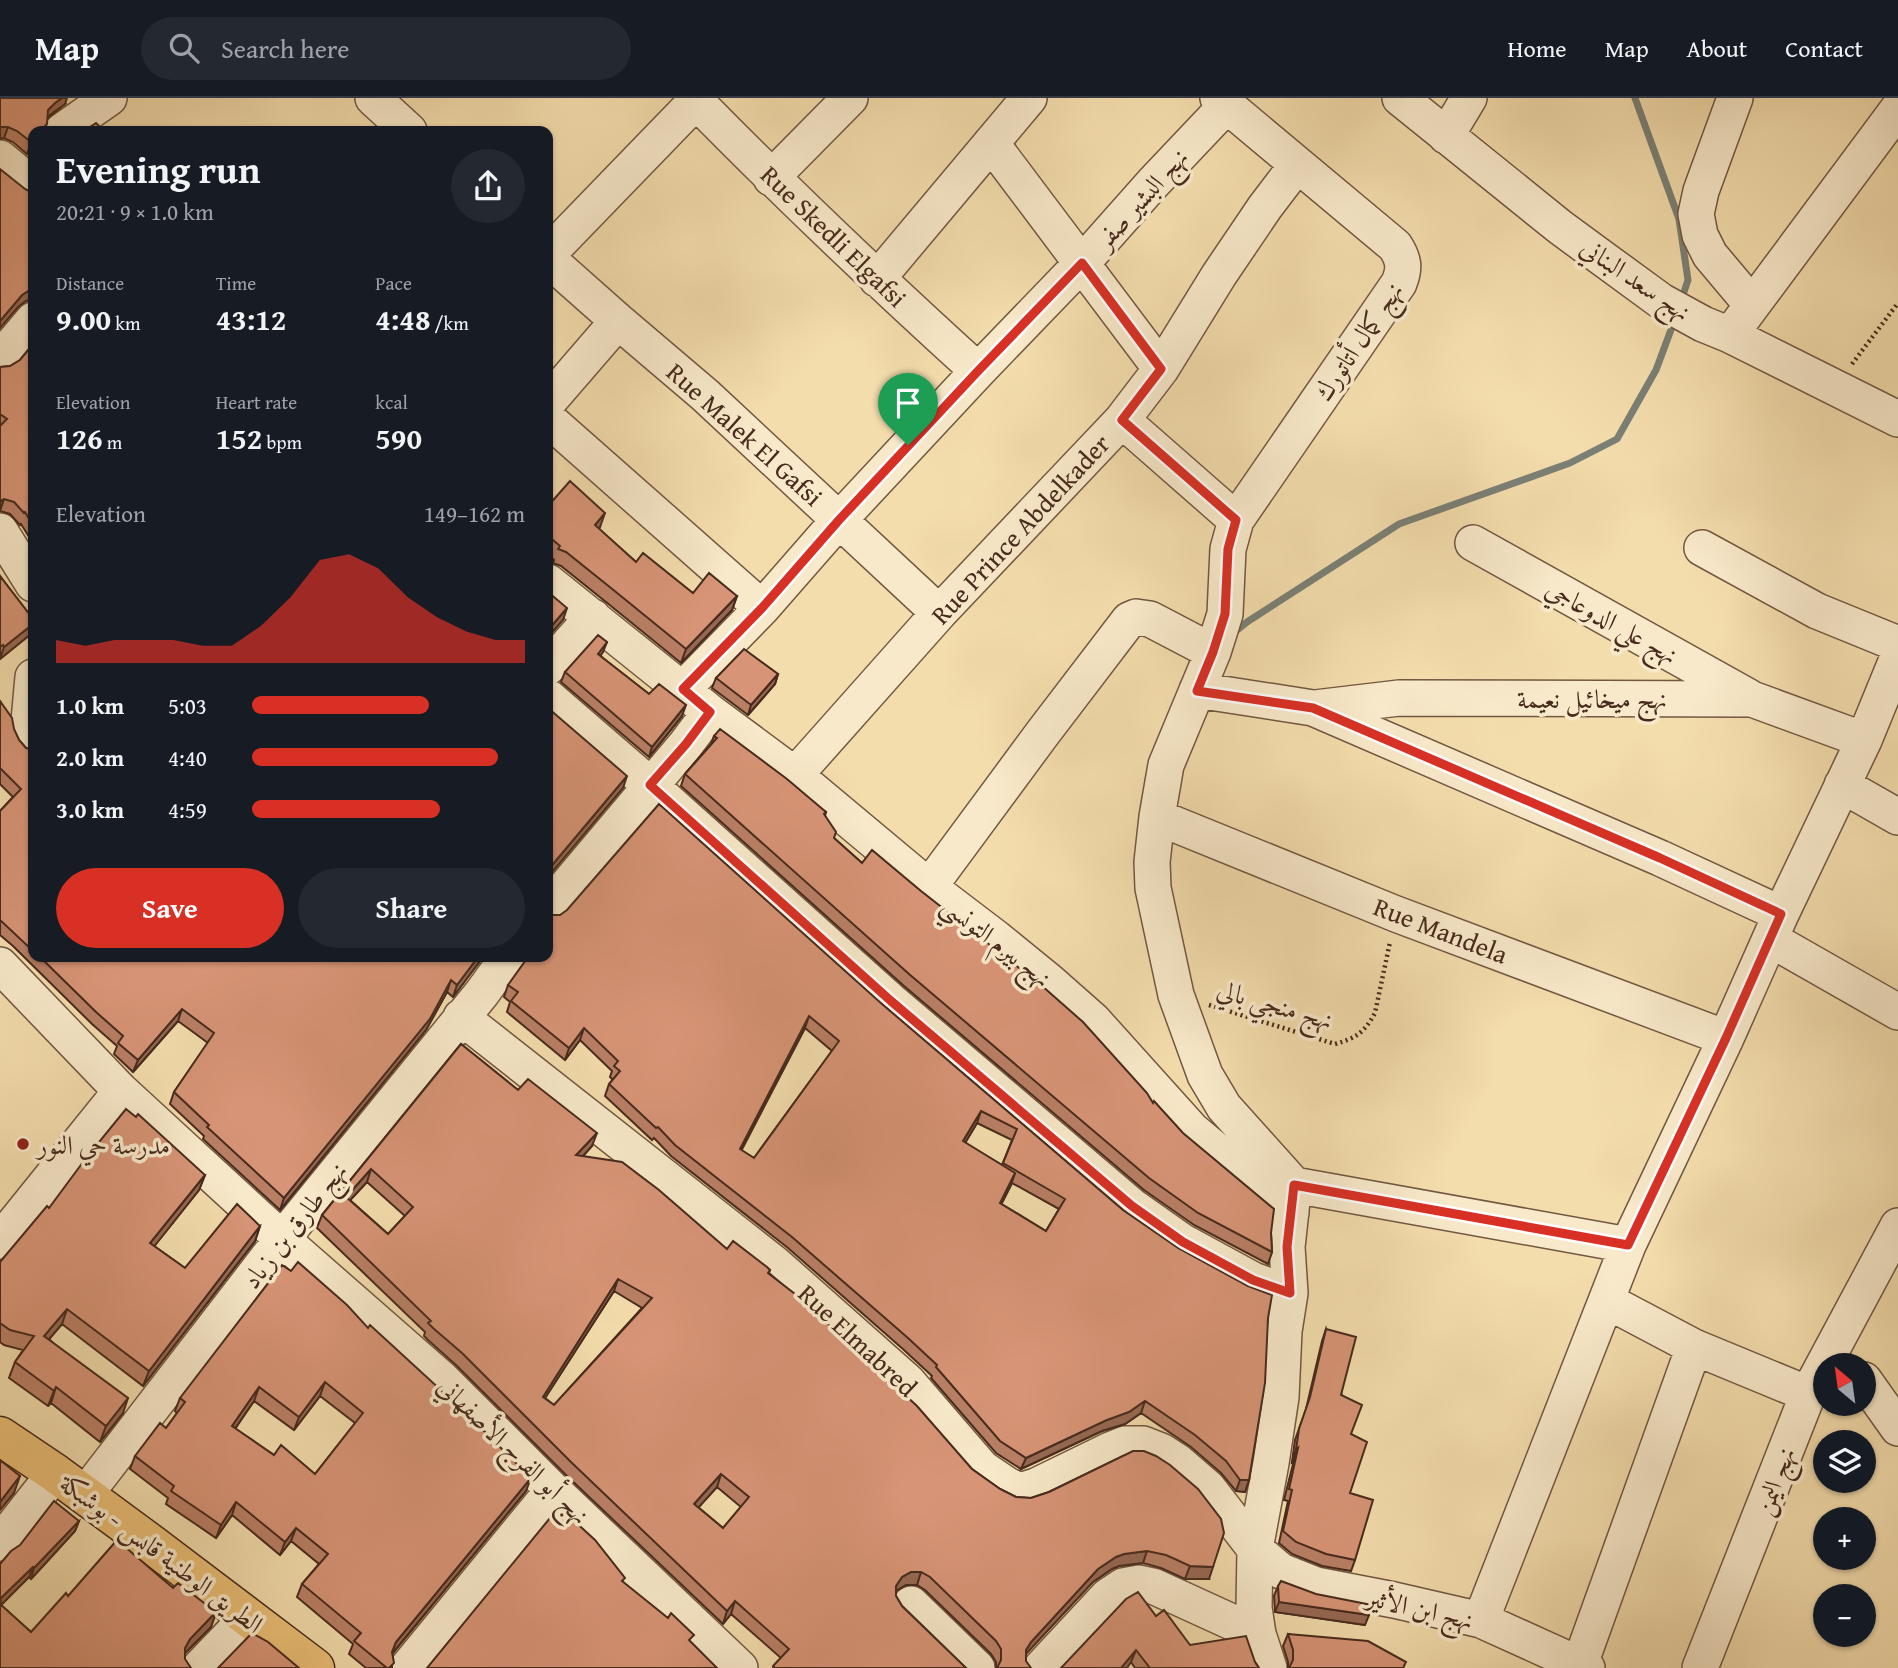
<!DOCTYPE html>
<html lang="en">
<head>
<meta charset="utf-8">
<style>
	:root { --surface:#171b24; --page:#242831; --text:#f1f3f6; --muted:#9ea1a6; --line:#363941; --accent:#d93025 }
	body { margin:0; font-family:"Gentium Book Plus",Amiri,serif; background:var(--page); color:var(--text); height:100vh; display:flex; flex-direction:column; font-size:26px; white-space:nowrap }
	* { box-sizing:border-box; margin:0 }
	p { font-size:23px; color:var(--muted) }
	.icon { flex:none; width:38px; height:38px; fill:none; stroke:currentColor; stroke-width:2; stroke-linecap:round; stroke-linejoin:round }
	.map { position:relative; flex:1; overflow:hidden }
	.details { position:absolute; left:28px; top:28px; width:525px; height:836px; display:flex; flex-direction:column; background:var(--surface); border-radius:14px; box-shadow:0 2px 5px #0004 }
	.details>* { flex:none }
	.needle { width:46px; rotate:331deg }
	.fabs { position:absolute; left:1813px; top:1255px; display:grid; gap:14px }
	.fabs a { display:grid; place-items:center; width:63px; height:63px; border-radius:50%; background:var(--surface); box-shadow:0 2px 5px #0004; font-size:35px }
	.pin { position:absolute; display:grid; place-items:center; width:60px; height:60px; color:#fff; margin:-72px -30px; border-radius:50% 50% 50% 0; rotate:-45deg; box-shadow:0 0 7px #0007 }
	.pin .icon { rotate:45deg }
	.round { display:grid; place-items:center; flex:none; width:74px; height:74px; border-radius:37px; background:var(--page) }
	.head { display:flex; align-items:center; justify-content:space-between; height:119px; padding:0 28px }
	h1 { font-size:38px; font-weight:600; line-height:52px }
	.figures { display:grid; grid-template-columns:repeat(3,1fr); gap:10px; height:119px; padding:7px 28px }
	.figures div { display:grid; align-content:center }
	.figures b { font-size:30px; font-weight:600 }
	.figures small { font-size:19px; font-weight:400 }
	.figures p { font-size:19px }
	.chart { height:196px; padding:14px 28px }
	.chart p { display:flex; justify-content:space-between }
	.chart svg { width:100%; height:126px; margin-top:7px; fill:var(--accent); opacity:.7 }
	.button { display:flex; gap:14px; margin-top:auto; padding:14px 28px }
	.button a { flex:1; height:80px; border-radius:42px; background:var(--accent); color:#fff; font-size:28px; font-weight:600; line-height:80px; text-align:center }
	.button a+a { background:var(--page); color:var(--text) }
	ul { padding:0 28px; list-style:none; font-size:23px }
	li { display:grid; grid-template-columns:112px 84px 1fr; align-items:center; height:52px }
	li i { height:18px; border-radius:9px; background:var(--accent) }
	header { display:flex; align-items:center; gap:42px; box-sizing:border-box; height:98px; padding:0 35px; background:var(--surface); border-bottom:2px solid var(--line) }
	header strong { font-size:33px }
	nav { display:flex; gap:38px; margin-inline-start:auto; font-size:24px }
	.search { width:490px; height:63px; background:var(--page); display:flex; align-items:center; gap:18px; box-sizing:border-box; padding:0 24px; border-radius:38px; color:var(--muted); font-size:26px }
	.map>svg:first-child { display:block }
	.lines { fill:none; stroke-linecap:round; stroke-linejoin:round }
	.stream { stroke:#7b8076; stroke-width:7 }
	.minor-casing { stroke:#725741; stroke-width:38 }
	.major-casing { stroke:#472a1d; stroke-width:41 }
	.path { stroke:#472a1d; stroke-width:4.5; stroke-dasharray:2 3.5; stroke-linecap:butt }
	.minor { stroke:#f8e9ca; stroke-width:35 }
	.major { stroke:#eabe76; stroke-width:38 }
	.wall { fill:#b97f65; stroke:#472a1d; stroke-width:2; fill-rule:evenodd }
	.shaded-wall { fill:#966853; stroke:#472a1d; stroke-width:2 }
	.building { fill:#d79476; stroke:#472a1d; stroke-width:2; fill-rule:evenodd }
	.route-casing { stroke:#fff; stroke-width:14 }
	.route { stroke:#d93025; stroke-width:9 }
	.poi-dot { fill:#8f2418; stroke:#f8e9ca; stroke-width:2.5 }
	.labels { text-anchor:middle; dominant-baseline:central; stroke-width:7; stroke-linejoin:round; paint-order:stroke }
	.street-label { font-size:26px; fill:#472a1d; stroke:#f8e9ca }
	.poi-label { font-size:26px; fill:#472a1d; stroke:#f8e9ca; text-anchor:start }
</style>
</head>
<body>
<header>
<strong>Map</strong>
<div class="search"><svg class="icon" aria-label="search" viewBox="0 0 24 24"><circle cx="10" cy="10" r="6"/><path d="M15 15l6 6"/></svg>Search here</div>
<nav><a>Home</a><a>Map</a><a>About</a><a>Contact</a></nav>
</header>
<div class="map">
<svg width="1898" height="1570" viewBox="0 0 1898 1570">
	<rect width="100%" height="100%" fill="#f4ddad"/>
	<filter id="stains"><feTurbulence type="fractalNoise" baseFrequency=".00286" numOctaves="4"/><feColorMatrix values="0 0 0 0 .2 0 0 0 0 .09 0 0 0 0 .02 0 0 0 .5 -.17"/></filter>
	<radialGradient id="worn" r=".72"><stop offset=".6" stop-color="#630" stop-opacity="0"/><stop offset="1" stop-color="#630" stop-opacity=".3"/></radialGradient>
	<g class="lines">
		<path class="stream" d="M1635,0L1679,121L1688,182L1681,203
			M1231,537L1247,524L1399,426L1570,365L1617,341L1656,272L1675,221"/>
		<g class="minor-casing">
			<path id="minor" d="M373,0L409,33
				M693,0C785,94 880,184 978,273
				M1218,0L1395,148C1404,162 1405,170 1399,185L1236,422L1228,451L1225,516L1213,554L1166,667L1157,719L1152,764L1153,790L1176,897L1205,977L1224,1009L1294,1087
				M1400,0L1560,129L1609,165L1661,203L1703,226L1730,237L1898,321
				M1735,0L1701,93L1696,116L1700,137L1710,157L1752,207
				M62,33L109,0
				M1446,38L1469,0
				M991,45L1161,271
				M0,60L33,87
				M771,80L850,0
				M548,156L696,3
				M548,161L618,223L705,297L939,515
				M877,181L1029,0
				M1730,237L1898,11
				M0,261L33,222
				M548,304L618,223
				M548,321L762,510
				M1122,322L1236,422
				M0,433L33,486
				M1473,445L1749,599
				M1702,450L1817,513L1898,546
				M548,484L710,614L795,677L929,789L996,840L1050,884L1093,922L1192,1032L1291,1115
				M548,569L593,519
				M33,579L28,634L33,645
				M683,591L762,510L839,422L978,273L1082,165L1153,85L1226,8
				M1197,592L1313,610L1660,760L1781,816
				M548,599L650,687L891,903L1132,1108L1183,1144L1253,1182L1290,1195
				M1315,610L1399,600L1752,601L1864,642
				M795,677L939,515L1122,322L1161,271L1219,177L1265,109L1297,67
				M1842,687L1898,719
				M1157,719L1396,816L1726,940
				M929,789L1042,636L1129,522L1136,519L1150,521L1213,554
				M548,810L686,646L710,614
				M1770,841L1898,914
				M0,867L121,993L282,1141L443,1282L553,1392L740,1570
				M461,919L775,1166L907,1283L982,1370L1007,1387L1020,1393L1036,1388L1110,1352L1125,1346H1143L1161,1353L1178,1364L1208,1390L1255,1451L1281,1473L1316,1487L1394,1502L1481,1522L1587,1570
				M1294,1087L1628,1147
				M0,1143L121,993
				M1607,1203L1694,1249L1808,1296
				M1864,1282L1898,1330
				M84,1398L282,1141L482,895L508,859
				M0,1445L55,1375
				M911,1506L977,1570
				M1481,1522L1628,1147L1726,940L1781,816L1864,642L1898,559
				M1580,1566L1694,1249
				M199,1570L248,1519
				M407,1570L553,1392
				M1041,1570L1108,1498L1123,1488L1139,1485L1153,1488L1258,1536
				M1269,1570L1258,1536L1254,1510L1255,1451L1271,1365L1281,1299L1284,1233L1290,1195L1287,1149L1293,1094
				M1700,1570L1808,1296L1898,1128"/>
		</g>
		<g class="major-casing">
			<path id="major" d="M0,1338L55,1375L150,1445L315,1570"/>
		</g>
		<path class="path" d="M1852,266L1898,205
			M1209,907L1335,946C1356,940 1364,935 1375,915L1390,844"/>
		<use href="#minor" class="minor"/>
		<use href="#major" class="major"/>
	</g>
	<path class="wall" d="M0,0L65,6L48,20L33,48L27,56L13,44L4,40L0,41Z
		M33,246V445L21,426L20,427L10,416L0,413V269L10,268L20,262Z
		M548,408L600,429L599,431L636,464L693,495L737,498L732,512L681,565L606,504L561,468L553,465L554,462L548,456Z
		M0,478L33,521V531L31,536L0,561Z
		M607,544L600,558L649,596L682,618L649,659L561,584L565,574Z
		M778,576L775,586L748,617L712,590L716,580Z
		M0,603L19,642L26,650L33,652V859H483L453,899L447,894L426,932L280,1112L203,1041L204,1038L170,1006L174,994L208,945L178,923L133,974L114,956L117,948L92,926L13,848L0,837V713L13,699L0,686Z
		M714,638L826,714L825,718L834,740L862,765L1153,1005L1271,1135L1272,1154L1268,1166L1194,1127L1144,1092L904,888L681,688L685,676L711,646Z
		M508,887L882,906L1123,1112L1268,1220L1249,1382L1245,1394L1236,1393L1221,1375L1191,1349L1141,1315L1125,1326L1102,1333L1021,1371L996,1355L931,1280L932,1278L904,1252L788,1150L671,1058L654,1040L652,1042L605,998L609,986L613,982L610,979L612,973L580,942L565,962L507,914L510,904L504,899ZM805,930L832,953L754,1060L741,1052ZM977,1025L1012,1042L1002,1067L965,1045ZM1012,1085L1059,1111L1046,1133L1001,1106Z
		M461,946L518,992L592,1048L583,1058L727,1151L770,1172L769,1175L816,1216L972,1371L1000,1391L1016,1399L1031,1400L1049,1394L1123,1358L1209,1481H1185L1161,1470L1143,1465L1119,1468L1112,1471L1093,1484L996,1570V1564L991,1556L925,1492L917,1487H906L896,1493V1498L902,1508L966,1570H773L781,1560L731,1516L723,1526L567,1378L457,1268L428,1242L424,1238L425,1234L317,1130L322,1117ZM367,1084L405,1118L388,1136L350,1102ZM614,1193L642,1210L554,1307L545,1300ZM717,1389L741,1409L723,1430L698,1409Z
		M205,1077L199,1092L154,1148L185,1170L260,1128L255,1143L143,1288L62,1226L49,1241L123,1315L100,1344L51,1305L48,1308L9,1280L15,1264L23,1252L4,1247L0,1244V1164L49,1110Z
		M368,1230L443,1296L526,1393L392,1556V1570H366L349,1556L353,1546L297,1499L302,1486L319,1466L291,1443L280,1457L232,1417L216,1440L166,1406L168,1400L130,1371L135,1358L166,1330L177,1315L175,1313L180,1300ZM320,1298L355,1325L315,1376L274,1357L235,1331L254,1303L294,1332Z
		M1326,1231L1351,1336L1350,1395L1355,1462L1351,1473L1322,1468L1292,1456L1279,1445L1288,1403L1284,1402L1294,1362L1292,1364L1295,1342L1306,1311L1322,1243Z
		M79,1423L75,1433L31,1481L29,1479L1,1507L31,1534L68,1498L173,1490L216,1514L211,1529L185,1555V1561L0,1570V1466Z
		M1278,1488L1365,1527L1275,1514L1274,1498Z
		M1156,1518L1190,1547L1255,1564L1259,1570H1135L1131,1564L1061,1570Z
		M1288,1536L1404,1570H1288V1564L1283,1548Z"/>
	<path class="shaded-wall" d="M62,0H67L65,6L50,17L44,24L48,12L55,5Z
		M0,29H8L4,40L0,41Z
		M33,42V48L27,56L31,44Z
		M33,191V202L26,203L18,209L0,230V223L22,197L30,192Z
		M4,401L0,413V403Z
		M605,415L600,429L590,441L595,427Z
		M737,498L732,512L681,565L686,551Z
		M567,510L563,522L548,539V532Z
		M33,526V531L31,536L0,561L4,549Z
		M607,544L603,554L595,566L598,556Z
		M778,576L775,586L748,617L751,607Z
		M686,607L682,618L649,659L652,649Z
		M627,678L623,690L548,779V772Z
		M478,859H483L453,899L457,887Z
		M451,882L447,894L426,932L280,1112L284,1100Z
		M182,911L178,923L133,974L138,962Z
		M809,918L805,930L736,1063L740,1051Z
		M584,930L580,942L565,962L569,950Z
		M981,1013L977,1025L959,1055L963,1043Z
		M597,1035L592,1048L572,1070L576,1057Z
		M371,1071L367,1084L342,1111L346,1099Z
		M1015,1075L1011,1087L996,1117L1000,1105Z
		M205,1077L199,1092L145,1160L150,1145Z
		M260,1128L255,1143L143,1288L149,1273Z
		M618,1181L614,1193L538,1311L543,1299Z
		M67,1211L62,1226L39,1253L44,1238Z
		M325,1284L320,1298L294,1332L299,1319Z
		M56,1289L51,1305L48,1308L54,1293Z
		M259,1289L254,1303L227,1342L232,1328Z
		M128,1300L123,1315L100,1344L106,1328Z
		M1145,1303L1141,1315L1125,1326L1102,1333L1021,1371L1026,1360Z
		M1298,1350L1294,1362L1292,1364L1296,1352Z
		M721,1376L717,1389L690,1419L694,1406Z
		M20,1378L14,1395L0,1412V1404Z
		M531,1380L526,1393L391,1557L387,1567L396,1544Z
		M1240,1382H1249L1245,1394L1236,1393Z
		M236,1404L232,1417L216,1440L221,1427Z
		M79,1423L75,1433L31,1481L34,1470Z
		M296,1430L291,1443L280,1457L285,1444Z
		M1147,1453L1143,1465L1119,1468L1112,1471L1093,1484L1026,1556V1552L1031,1544L1098,1471L1116,1459L1124,1456Z
		M1190,1468L1213,1469L1209,1481H1185Z
		M33,1469L29,1479L0,1508L1,1500Z
		M911,1474H921L917,1487H906L897,1492L892,1500L896,1488L902,1479Z
		M735,1503L731,1516L723,1526L727,1513Z
		M1279,1504L1369,1517L1365,1527L1275,1514Z
		M216,1514L211,1529L184,1556L185,1550L190,1541Z
		M1136,1552L1131,1564L1127,1570H1121Z"/>
	<path class="building" d="M0,0H62L55,5L48,12L47,26L41,33H33V42L31,44L17,33L8,29H0Z
		M96,25L104,33H84Z
		M0,71L25,91L33,95V191L30,192L22,197L0,223Z
		M33,246V427L25,414L24,415L14,404L4,401L0,403V328L7,321L0,316V269L10,268L20,262Z
		M570,383L605,415L595,427L636,464L643,455L693,495L709,475L737,498L686,551L611,490L566,454L558,451L560,448L548,438V408Z
		M0,478L33,521V526L4,549L3,547L0,549Z
		M548,494L567,510L548,532Z
		M598,537L607,544L598,556L649,596L659,586L686,607L652,649L565,574Z
		M744,551L778,576L751,607L716,580Z
		M0,603L12,620L14,631L19,642L26,650L33,652V853L0,822V713L21,691L0,670Z
		M548,610L627,678L548,772Z
		M720,631L787,681L826,714L824,716L836,734L834,740L862,765L872,752L921,793L1041,887L1083,924L1147,995L1153,1005L1154,1003L1183,1035L1274,1111L1271,1135L1272,1154L1198,1115L1149,1080L909,876L685,676L717,640L714,638Z
		M659,706L882,906L1123,1112L1178,1150L1248,1188L1272,1197L1268,1220L1265,1285L1249,1382H1240L1226,1363L1195,1337L1145,1303L1129,1314L1107,1322L1026,1360L1000,1343L936,1269L937,1267L908,1240L792,1139L675,1047L658,1029L656,1030L609,986L620,973L614,968L618,963L584,930L569,950L511,903L518,894L508,887L528,859H548V817H560L567,812ZM809,918L839,943L754,1060L740,1051ZM981,1013L1017,1031L1003,1065L1065,1101L1046,1133L1000,1105L1015,1075L963,1043Z
		M40,859H478L457,887L451,882L430,921L284,1100L207,1029L209,1027L174,994L214,935L182,911L138,962L118,945L123,938L96,914Z
		M461,946L518,992L528,981L597,1035L576,1057L622,1064L659,1092L727,1151L733,1143L767,1169L770,1172L768,1175L817,1213L816,1215L917,1308L972,1371L1000,1391L1016,1399L1031,1400L1049,1394L1133,1353H1144L1156,1358L1170,1367L1198,1391L1221,1421L1224,1435L1213,1469L1190,1468L1166,1457L1147,1453L1124,1456L1116,1459L1098,1471L1031,1544L1026,1552V1563L1031,1570H997L1001,1562V1551L996,1543L930,1479L921,1474H911L902,1479L896,1488V1498L902,1508L966,1570H775L773,1568L789,1551L735,1503L727,1513L572,1365L462,1255L433,1230L428,1225L431,1223L322,1117ZM371,1071L413,1109L388,1136L346,1099ZM618,1181L652,1200L554,1307L543,1299ZM721,1376L749,1399L723,1430L694,1406Z
		M126,1011L136,1019L138,1016L205,1077L150,1145L185,1170L237,1106L260,1128L149,1273L67,1211L44,1238L128,1300L106,1328L56,1289L54,1293L15,1264L34,1238L10,1232L0,1225V1164L47,1108L49,1110L86,1060Z
		M298,1164L347,1207L368,1230L370,1227L443,1294L442,1295L461,1310L531,1380L396,1544L392,1554L394,1565L389,1570H387L354,1543L361,1535L302,1486L328,1456L296,1430L285,1444L236,1404L221,1427L171,1393L174,1388L135,1358L160,1325L166,1330L185,1304L180,1300L282,1167L291,1173ZM325,1284L363,1315L315,1376L281,1347L274,1357L232,1328L259,1289L299,1319Z
		M1326,1231L1356,1239L1341,1297L1362,1307L1351,1336L1367,1344L1350,1395L1373,1402L1355,1462L1326,1456L1296,1444L1283,1433L1292,1392L1289,1391L1298,1350L1296,1352L1299,1331L1310,1299Z
		M0,1362L20,1378L0,1404Z
		M54,1403L79,1423L34,1470L33,1469L1,1500L0,1499V1466L11,1453L20,1447Z
		M559,1409L595,1442L625,1480L622,1483L668,1520L671,1515L694,1537L689,1542L717,1570H427Z
		M117,1442L173,1490L178,1485L216,1514L190,1541L185,1550V1561L191,1570H0V1506L31,1534L66,1495L68,1498Z
		M1281,1483L1316,1496L1372,1507L1369,1517L1279,1504L1278,1488Z
		M1138,1494L1156,1518L1164,1512L1190,1547L1246,1538L1255,1564L1259,1570H1150L1136,1552L1121,1570H1061L1126,1501Z
		M252,1535L268,1544L299,1570H218Z
		M1288,1536L1368,1543L1406,1564L1403,1570H1289L1293,1562V1552Z"/>
	<g class="lines">
		<g class="route-casing">
			<path id="route" d="M1082,165L1161,271L1122,322L1236,422L1228,451L1225,516L1213,554L1197,593L1313,610L1660,760L1781,816L1726,940L1628,1147L1294,1087L1287,1149L1290,1195L1253,1182L1183,1144L1132,1108L891,903L650,687L686,646L710,614L683,591L762,510L839,422L978,273Z"/>
		</g>
		<use href="#route" class="route"/>
	</g>
	<circle class="poi-dot" cx="23" cy="1046" r="7"/>
	<g class="labels">
		<g class="street-label">
			<text transform="translate(1141 100) rotate(-48)">نهج البشير صفر</text>
			<text transform="translate(834 138) rotate(44)">Rue Skedli Elgafsi</text>
			<text transform="translate(1636 181) rotate(34)">نهج سعد البناني</text>
			<text transform="translate(1358 243) rotate(-56)">نهج كمال أتاتورك</text>
			<text transform="translate(745 336) rotate(42)">Rue Malek El Gafsi</text>
			<text transform="translate(1020 431) rotate(-47)">Rue Prince Abdelkader</text>
			<text transform="translate(1612 523) rotate(29)">نهج علي الدوعاجي</text>
			<text x="1592" y="600">نهج ميخائيل نعيمة</text>
			<text transform="translate(1441 832) rotate(21)">Rue Mandela</text>
			<text transform="translate(997 843) rotate(38)">نهج بيرم التونسي</text>
			<text transform="translate(1275 906) rotate(16)">نهج منجي بالي</text>
			<text transform="translate(294 1127) rotate(-52)">نهج طارق بن زياد</text>
			<text transform="translate(858 1242) rotate(43)">Rue Elmabred</text>
			<text transform="translate(514 1352) rotate(44)">نهج أبو الفرج الأصفهاني</text>
			<text transform="translate(1774 1383) rotate(-69)">نهج اليمن</text>
			<text transform="translate(162 1455) rotate(37)">الطريق الوطنية قابس - بوشبكة</text>
			<text transform="translate(1420 1510) rotate(13)">نهج ابن الأثير</text>
		</g>
		<g class="poi-label">
			<text x="37" y="1046">مدرسة حي النور</text>
		</g>
	</g>
	<rect width="100%" height="100%" filter="url(#stains)"/>
	<rect width="100%" height="100%" fill="url(#worn)"/>
</svg>
<div class="fabs">
<a><svg class="needle" viewBox="-14 -14 28 28"><path d="M0-13l5 13h-10z" fill="#e53935"/><path d="M0 13l5-13h-10z" fill="#9ea1a6"/></svg></a>
<a><svg class="icon" aria-label="layers" viewBox="0 0 24 24"><path d="M12 4l9 5-9 5-9-5zM3 14l9 5 9-5"/></svg></a>
<a>+</a>
<a>−</a>
</div>
<div class="pin" style="left:908px;top:347px;background:#1e9e55"><svg class="icon" aria-label="arrive" viewBox="0 0 24 24"><path d="M6 21V4h12l-3 4 3 4H6"/></svg></div>
<section class="details">
<div class="head"><div><h1>Evening run</h1><p>20:21 · 9 × 1.0 km</p></div><a class="round"><svg class="icon" aria-label="share" viewBox="0 0 24 24"><path d="M12 15V3M7 8l5-5 5 5M5 13v7h14v-7"/></svg></a></div>
<div class="figures">
<div><p>Distance</p><b>9.00<small> km</small></b></div>
<div><p>Time</p><b>43:12</b></div>
<div><p>Pace</p><b>4:48<small> /km</small></b></div>
</div>
<div class="figures">
<div><p>Elevation</p><b>126<small> m</small></b></div>
<div><p>Heart rate</p><b>152<small> bpm</small></b></div>
<div><p>kcal</p><b>590</b></div>
</div>
<div class="chart"><p><span>Elevation</span>149–162 m</p>
<svg viewBox="0 0 160 44" preserveAspectRatio="none"><path d="M0 44V36L10 38L20 36L30 36L40 36L50 38L60 38L70 31L80 21L90 8L100 6L110 11L120 21L130 28L140 33L150 36L160 36V44z"/></svg>
</div>
<ul>
<li><b>1.0 km</b>5:03<i style="width:65%"></i></li>
<li><b>2.0 km</b>4:40<i style="width:90%"></i></li>
<li><b>3.0 km</b>4:59<i style="width:69%"></i></li>
</ul>
<div class="button"><a>Save</a><a>Share</a></div>
</section>
</div>
</body>
</html>
